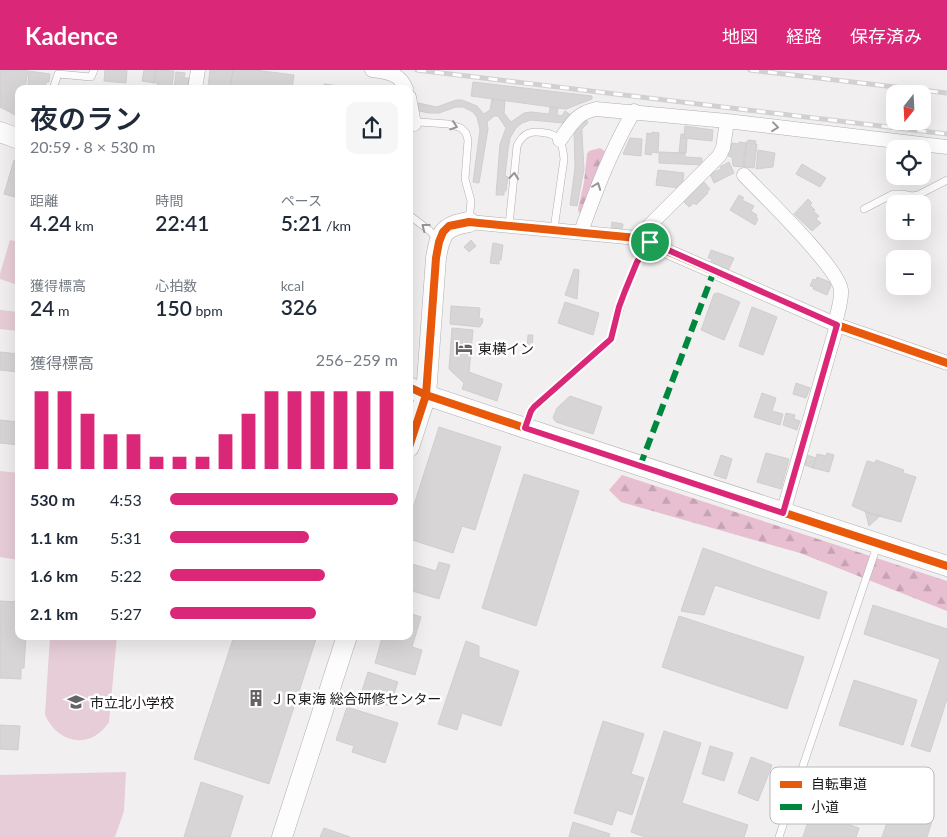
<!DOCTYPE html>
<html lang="ja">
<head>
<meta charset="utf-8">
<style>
	:root { --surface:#fff; --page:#f6f6f7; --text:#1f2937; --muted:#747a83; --accent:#db2777 }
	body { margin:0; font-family:Lato,"Noto Sans JP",sans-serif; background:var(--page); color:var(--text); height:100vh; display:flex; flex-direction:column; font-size:19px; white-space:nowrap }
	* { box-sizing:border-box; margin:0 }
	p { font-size:16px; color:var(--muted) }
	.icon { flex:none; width:28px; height:28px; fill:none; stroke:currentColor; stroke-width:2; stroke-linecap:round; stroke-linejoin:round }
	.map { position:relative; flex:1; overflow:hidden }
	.details { position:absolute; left:15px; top:15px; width:398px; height:555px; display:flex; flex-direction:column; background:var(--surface); border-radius:10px; box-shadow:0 5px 20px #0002 }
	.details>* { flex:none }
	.needle { width:32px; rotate:198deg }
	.fabs { position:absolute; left:886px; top:15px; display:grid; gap:10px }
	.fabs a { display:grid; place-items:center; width:45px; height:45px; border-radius:10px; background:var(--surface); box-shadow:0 5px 20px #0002; font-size:25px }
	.pin { position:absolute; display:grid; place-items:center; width:42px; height:42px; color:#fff; margin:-21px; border:2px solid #fff; border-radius:50%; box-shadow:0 1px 5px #0007 }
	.round { display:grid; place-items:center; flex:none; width:52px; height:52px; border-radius:10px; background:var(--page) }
	.overview { display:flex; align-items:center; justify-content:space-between; height:85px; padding:0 15px }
	h1 { font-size:28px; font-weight:600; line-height:38px }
	.metrics { display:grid; grid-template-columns:repeat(3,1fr); gap:8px; height:85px; padding:5px 15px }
	.metrics div { display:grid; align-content:center }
	.metrics b { font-size:21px; font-weight:600 }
	.metrics small { font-size:14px; font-weight:400 }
	.metrics p { font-size:14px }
	.chart { height:140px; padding:10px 15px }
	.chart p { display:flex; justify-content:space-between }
	.chart svg { width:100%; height:90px; margin-top:5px; stroke:var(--accent); stroke-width:6 }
	ul { padding:0 15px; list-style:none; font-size:16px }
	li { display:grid; grid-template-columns:80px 60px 1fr; align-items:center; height:38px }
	li i { height:12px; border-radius:6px; background:var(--accent) }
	header { display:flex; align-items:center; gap:30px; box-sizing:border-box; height:70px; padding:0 25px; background:var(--accent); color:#fff }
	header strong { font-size:24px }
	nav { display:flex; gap:28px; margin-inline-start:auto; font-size:18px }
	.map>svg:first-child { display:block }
	.forest { fill:url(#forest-firs) }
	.pitch { fill:#e7cdd7 }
	.building { fill:#d7d5d6; stroke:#d0cecf }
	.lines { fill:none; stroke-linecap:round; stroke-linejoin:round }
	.lane-casing { stroke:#b1afb0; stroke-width:8 }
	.street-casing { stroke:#b1afb0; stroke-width:15 }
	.secondary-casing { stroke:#b1afb0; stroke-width:21 }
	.lane { stroke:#fdfdfd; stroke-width:7 }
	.street { stroke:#fdfdfd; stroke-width:14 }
	.secondary { stroke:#fdfdfd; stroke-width:20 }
	.rail-casing { stroke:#d2d1d1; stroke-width:5 }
	.rail { stroke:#fff; stroke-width:3; stroke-dasharray:9; stroke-linecap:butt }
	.quiet { stroke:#00873e; stroke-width:6; stroke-dasharray:12 6; stroke-linecap:butt }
	.cycleway-casing { stroke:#fff; stroke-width:11 }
	.cycleway { stroke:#e8590c; stroke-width:8 }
	.oneway { stroke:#969696 }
	.route-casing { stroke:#fff; stroke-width:10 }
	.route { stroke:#db2777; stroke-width:6 }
	.labels { text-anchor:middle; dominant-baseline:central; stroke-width:5; stroke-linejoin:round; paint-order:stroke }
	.poi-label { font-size:14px; fill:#191818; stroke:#fff; text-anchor:start }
	.key { fill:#fff; stroke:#bababa; stroke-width:1 }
	.key-label { font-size:14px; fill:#191818 }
</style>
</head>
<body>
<header>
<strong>Kadence</strong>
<nav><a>地図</a><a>経路</a><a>保存済み</a></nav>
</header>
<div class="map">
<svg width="947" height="767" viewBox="0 0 947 767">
	<defs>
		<pattern id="forest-firs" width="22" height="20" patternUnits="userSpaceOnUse" patternTransform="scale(1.25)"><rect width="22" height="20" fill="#e8bfd0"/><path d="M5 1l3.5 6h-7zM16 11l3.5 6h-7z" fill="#c6a3b2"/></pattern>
	</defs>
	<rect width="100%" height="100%" fill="#f1eff0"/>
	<path class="forest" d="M600,78L606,82L582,141L579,143L578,139L584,112L587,84L589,81Z
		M622,405L947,511V541L800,483L621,432L609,420Z"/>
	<path class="pitch" d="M10,170L19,172L18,215L0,209V204Z
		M0,240L19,242V261L0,259Z
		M0,401L19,403V490L0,487Z
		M50,566H117L109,652C91,680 58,674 45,645Z
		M126,702L124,741L115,767H0V705Z"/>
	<path class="building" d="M0,0H28L25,19H19V47L0,37Z
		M105,0H127L126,13L104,11Z
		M144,0H156L154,13L142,11Z
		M156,0L174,1L172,15H170L169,18L157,16L158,13H154Z
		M210,0H233L230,19L208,16Z
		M233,0H255L294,5L292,19H230Z
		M29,1L50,4L49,12H46V17L28,15Z
		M176,2L185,3L184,8H189L188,19H174Z
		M473,12L592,26V29L566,39L471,26Z
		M324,14L365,19H324Z
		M492,29L505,31L504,43L511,52L524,43L531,42L549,44L550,37L558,38L557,45L562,46L565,41L571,45L566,52L563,53L531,50L522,53L516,58L510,68L508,80L505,106L508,107L506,121H504V125H496L500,74L506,58L498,46H494L487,52L488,59L479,113L473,112L480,60L477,47L473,42L463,37H456L439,43H429L419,41L414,35L418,33L437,37L456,30H462L477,36L484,44L490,40Z
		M585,46L588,53L582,59V63L584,99L577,136L570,135L575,98L574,60Z
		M685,56L713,60L712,71L684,68Z
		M652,62L659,63L658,83L652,82L651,85L645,84L647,63L652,64Z
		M681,64H684V68L687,69L686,83H679Z
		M630,68L642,69L641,86L623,84Z
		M749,70L756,71L755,74H757L754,98L744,97L747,71Z
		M739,72L746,73L743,97L733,96L732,87L728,86V79H731L732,73L739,74Z
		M758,80L775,83L773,97L756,99Z
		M659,82L685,83V87L702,88V95L659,93Z
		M14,90L19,92V128L4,124Z
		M729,92L734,103L714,113L710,104L721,99L720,97Z
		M802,94L826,108L820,117L796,104Z
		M658,100L684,103L682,116H679V118L656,115Z
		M703,111L710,119L707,122L708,123L696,135L694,133L689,137L683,131Z
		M739,125L744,128L742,130L754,136L751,141L757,145L756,147L758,149L755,155L730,140Z
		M808,129L812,133L810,135L815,140L813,141L819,146L816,149L821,153L812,161L794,144Z
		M612,152L623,154L622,161L611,159Z
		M471,170L476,176L469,182L464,177Z
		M493,173L503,175L501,190H499V194L490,193Z
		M711,180L734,188L728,201L710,193L712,189L708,188Z
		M574,199L579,200L577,229L565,225Z
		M817,207L832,213L827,225L813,219L814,217L810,216L813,209L816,210Z
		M718,223L740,232L724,270L701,260L714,224Z
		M565,232L599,243L593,265L558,253Z
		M451,236L480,238L479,248L483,249L482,254H481L480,257L450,254Z
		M752,237L777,247L763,285L739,276Z
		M452,258L473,260L469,302L502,314L497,331L462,319L464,313L449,299Z
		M528,265H533L532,280L527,279Z
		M0,282L19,284V302L0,300Z
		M796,313L810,318L806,328L793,324Z
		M762,323L776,328L772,341L783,344L780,355L754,347Z
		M570,326L602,337L593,364L556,352L553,348L557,338Z
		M786,343L795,345L794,349L800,351L797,360L783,355Z
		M0,350L19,352V375L0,373Z
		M439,357L501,377L475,460L462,456L453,483L409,469V450Z
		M766,383L789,389L781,419L757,412Z
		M827,383L834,385L829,402L813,398L817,384L826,386Z
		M721,385L732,389L726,409L714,405Z
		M807,385L816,388L813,398L805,395Z
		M876,390L904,400L903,403L916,407L901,452L871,444L852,436L867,391L875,393Z
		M524,404L579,421L536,556L482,538Z
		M865,440L871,444L881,445L869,456Z
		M703,478L827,522L819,549L715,515L704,545L681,541Z
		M439,492L450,495L439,529L409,520V493L436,501Z
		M0,531L19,532V566H26L24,598H21V609L0,608Z
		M873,535L947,559V629L930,682L911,676L940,589L864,564Z
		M409,543L421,547L412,577L422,580L415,605L375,593L382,568L391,570L392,566H409Z
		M679,546L804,587L787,639L662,597Z
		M234,566H317L269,714L194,689Z
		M466,571L479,576V587L519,601L501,656L462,643L457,660L438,654Z
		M368,602L398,612L390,636L360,627Z
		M854,610L917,630L903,675L839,655Z
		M347,637L398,653L385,693L352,682L354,676L336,670Z
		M603,651L644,664L631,704L644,708L632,745L617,740L612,755L574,743Z
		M0,655L20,656L18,680L0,679Z
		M664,661L701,673L682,733L748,755L744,767H645L631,762Z
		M710,676L733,683L724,711L702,704Z
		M751,687L772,695L758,731L738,723Z
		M201,712L243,726L230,767H184Z
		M892,738L932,751L927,767H882Z
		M811,742L859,758L856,767H803Z
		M573,752L610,764L609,767H569Z
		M324,758L350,767H320Z"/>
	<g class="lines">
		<g class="lane-casing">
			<path id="lane" d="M53,19L58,4L91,7L94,0
				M409,59L414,54L419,52L448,54L461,58L466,63L468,70L465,109L471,131L469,151
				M864,139L893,124H902L912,126L918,125L947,110
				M409,145L430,161L437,169
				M509,155L517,76C523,63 531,60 545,63C550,63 556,66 559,70C563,75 563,82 564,89L554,159
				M526,356L531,341L534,337L611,269L625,221L637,193L649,172
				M779,767L877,476"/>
		</g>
		<g class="street-casing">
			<path id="street" d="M372,0C387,2 400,3 406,19
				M195,19L198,0
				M409,27L414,54
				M560,70C571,55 576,43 596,39L727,51L947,77
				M744,105C762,124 839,198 841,220C842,230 837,244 835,254
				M469,152L637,168L837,255L947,293
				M581,162C596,120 611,80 634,41
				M637,168L719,86L723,78L727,51
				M783,443L837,255"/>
		</g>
		<g class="secondary-casing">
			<path id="secondary" d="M0,62L19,69
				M409,317L426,325L525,358L947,496
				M409,377L426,325L436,188C440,164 443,156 469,152
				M282,767L347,566"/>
		</g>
		<use href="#lane" class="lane"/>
		<use href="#street" class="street"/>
		<use href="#secondary" class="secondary"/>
		<g class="rail-casing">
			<path id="rail" d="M417,0L947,64
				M750,0L947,23"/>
		</g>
		<use href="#rail" class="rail"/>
		<path class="quiet" d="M640,396L714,201"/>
		<g class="cycleway-casing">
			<path id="cycleway" d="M409,317L426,325L525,358L947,496
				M409,377L426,325L436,188L439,172L443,162L449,156L469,152L637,168L837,255L947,293"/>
		</g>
		<use href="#cycleway" class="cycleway"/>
	</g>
	<defs><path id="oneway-chevron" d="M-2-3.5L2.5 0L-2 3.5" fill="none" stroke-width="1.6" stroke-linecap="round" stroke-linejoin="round" transform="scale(1.25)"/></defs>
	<g class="oneway">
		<use href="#oneway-chevron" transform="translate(454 56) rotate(18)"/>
		<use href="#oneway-chevron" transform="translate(775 57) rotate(7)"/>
		<use href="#oneway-chevron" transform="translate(514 106) rotate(-84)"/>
		<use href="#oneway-chevron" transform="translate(597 116) rotate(-69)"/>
		<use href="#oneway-chevron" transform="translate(425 157) rotate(-142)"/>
	</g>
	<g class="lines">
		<g class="route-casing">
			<path id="route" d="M650,172L837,255L783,443L525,358L531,341L534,337L611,269L619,237L625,221L637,192Z"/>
		</g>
		<use href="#route" class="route"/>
	</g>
	<defs>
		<g id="hotel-bare" transform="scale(1.35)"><path d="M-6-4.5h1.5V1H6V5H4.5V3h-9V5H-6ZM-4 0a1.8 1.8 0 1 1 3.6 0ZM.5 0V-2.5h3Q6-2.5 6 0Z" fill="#656364" stroke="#fff" stroke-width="2.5" paint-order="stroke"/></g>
		<g id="building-bare" transform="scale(1.35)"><path d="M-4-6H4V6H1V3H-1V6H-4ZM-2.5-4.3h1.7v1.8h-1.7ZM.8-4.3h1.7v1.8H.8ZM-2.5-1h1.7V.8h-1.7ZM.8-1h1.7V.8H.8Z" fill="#656364" stroke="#fff" stroke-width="2.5" paint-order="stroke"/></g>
		<g id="school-bare" transform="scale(1.35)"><path d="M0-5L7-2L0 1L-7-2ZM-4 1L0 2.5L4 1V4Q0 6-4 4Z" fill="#656364" stroke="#fff" stroke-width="2.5" paint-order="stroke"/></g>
	</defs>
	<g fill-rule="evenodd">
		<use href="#hotel-bare" x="464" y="278"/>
		<use href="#building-bare" x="256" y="628"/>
		<use href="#school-bare" x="76" y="632"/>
	</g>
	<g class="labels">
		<g class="poi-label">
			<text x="478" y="278">東横イン</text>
			<text x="270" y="628">ＪＲ東海 総合研修センター</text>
			<text x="90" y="632">市立北小学校</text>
		</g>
	</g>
	<rect x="770" y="697" width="164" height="57" rx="8" class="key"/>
	<rect x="780" y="711" width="22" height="7" fill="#e8590c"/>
	<rect x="780" y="734" width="22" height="6" fill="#00873e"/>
	<g class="key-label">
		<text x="811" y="719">自転車道</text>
		<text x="811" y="742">小道</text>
	</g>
</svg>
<div class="fabs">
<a><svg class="needle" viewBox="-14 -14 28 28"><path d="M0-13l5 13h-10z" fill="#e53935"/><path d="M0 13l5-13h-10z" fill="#747a83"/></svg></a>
<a><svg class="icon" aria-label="locate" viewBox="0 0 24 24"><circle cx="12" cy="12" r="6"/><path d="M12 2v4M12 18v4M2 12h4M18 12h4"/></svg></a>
<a>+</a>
<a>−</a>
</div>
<div class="pin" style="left:650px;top:172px;background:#1e9e55"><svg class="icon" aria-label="arrive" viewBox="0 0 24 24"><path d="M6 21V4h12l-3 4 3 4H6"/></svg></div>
<section class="details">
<div class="overview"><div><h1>夜のラン</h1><p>20:59 · 8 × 530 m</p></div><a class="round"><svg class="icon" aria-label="share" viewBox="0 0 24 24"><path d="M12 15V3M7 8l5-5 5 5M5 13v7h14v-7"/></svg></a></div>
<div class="metrics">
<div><p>距離</p><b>4.24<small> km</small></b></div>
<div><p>時間</p><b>22:41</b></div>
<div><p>ペース</p><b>5:21<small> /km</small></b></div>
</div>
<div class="metrics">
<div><p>獲得標高</p><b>24<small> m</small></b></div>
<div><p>心拍数</p><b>150<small> bpm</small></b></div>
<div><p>kcal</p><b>326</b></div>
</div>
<div class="chart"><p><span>獲得標高</span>256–259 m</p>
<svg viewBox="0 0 160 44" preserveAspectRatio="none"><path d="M5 44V6M15 44V6M25 44V17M35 44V27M45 44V27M55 44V38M65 44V38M75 44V38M85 44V27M95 44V17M105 44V6M115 44V6M125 44V6M135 44V6M145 44V6M155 44V6"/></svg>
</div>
<ul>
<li><b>530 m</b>4:53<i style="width:100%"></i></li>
<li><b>1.1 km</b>5:31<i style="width:61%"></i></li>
<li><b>1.6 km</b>5:22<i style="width:68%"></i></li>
<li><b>2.1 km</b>5:27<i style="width:64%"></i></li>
</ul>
</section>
</div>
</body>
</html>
